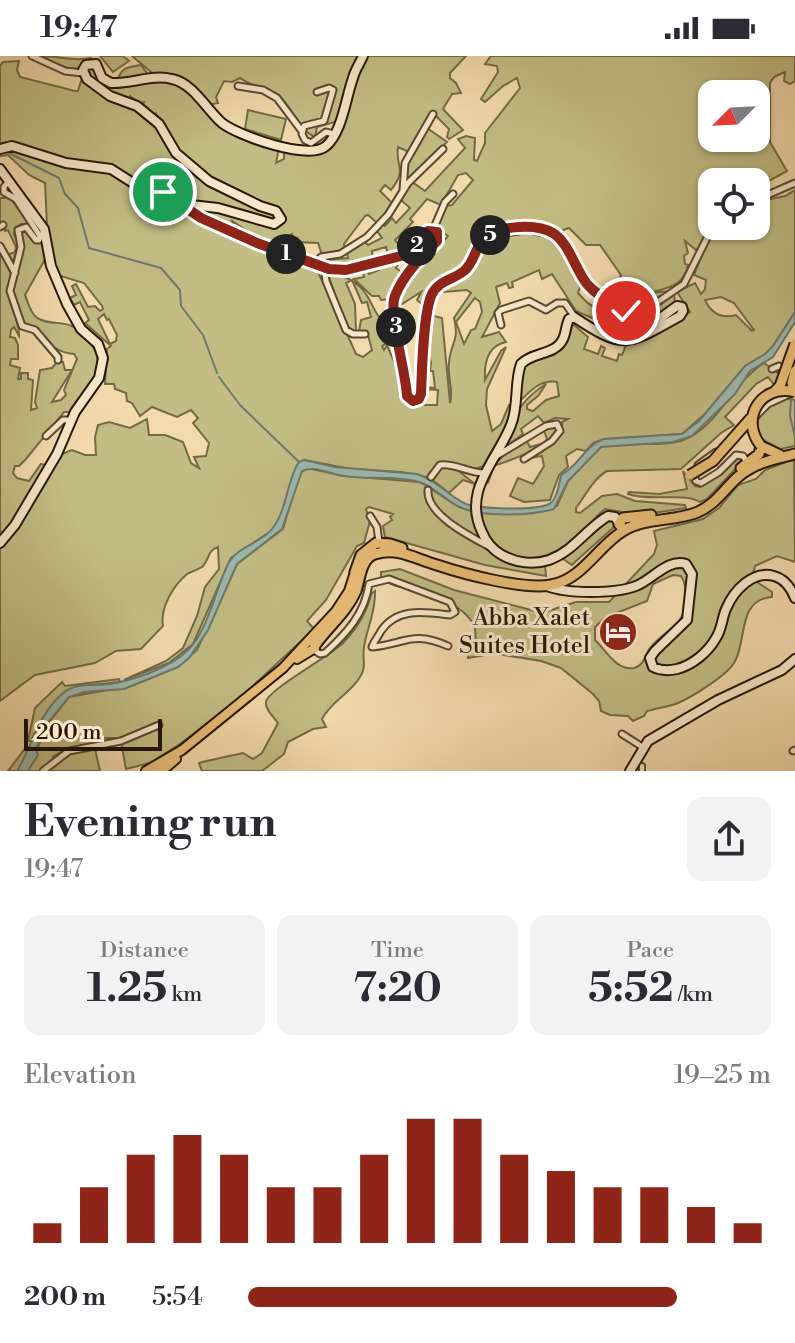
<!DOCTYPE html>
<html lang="en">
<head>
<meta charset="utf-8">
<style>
	:root { --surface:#fff; --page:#f2f2f3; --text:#2b2b33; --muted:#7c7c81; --accent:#8f2418 }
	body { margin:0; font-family:"Libre Bodoni",serif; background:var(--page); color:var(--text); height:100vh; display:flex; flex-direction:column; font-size:30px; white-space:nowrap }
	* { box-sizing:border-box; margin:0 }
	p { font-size:26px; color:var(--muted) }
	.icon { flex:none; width:44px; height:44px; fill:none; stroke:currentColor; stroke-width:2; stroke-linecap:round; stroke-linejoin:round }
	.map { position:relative; height:715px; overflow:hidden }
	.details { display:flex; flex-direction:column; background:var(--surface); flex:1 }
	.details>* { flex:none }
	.needle { width:52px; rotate:246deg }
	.fabs { position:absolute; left:698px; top:24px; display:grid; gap:16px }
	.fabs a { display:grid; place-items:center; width:72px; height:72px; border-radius:16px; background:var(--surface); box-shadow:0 2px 6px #0004; font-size:40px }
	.scale { position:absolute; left:24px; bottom:20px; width:138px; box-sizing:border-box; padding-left:8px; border:4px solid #281808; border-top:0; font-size:22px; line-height:28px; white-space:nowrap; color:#281808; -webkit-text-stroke:6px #f7e7c9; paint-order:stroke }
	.pin { position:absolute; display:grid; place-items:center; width:68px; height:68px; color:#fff; margin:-34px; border:4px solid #fff; border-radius:50%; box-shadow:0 2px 8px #0007 }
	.km { position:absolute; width:40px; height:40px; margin:-20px; border-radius:50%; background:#222; color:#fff; font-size:22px; line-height:40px; text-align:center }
	.round { display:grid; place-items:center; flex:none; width:84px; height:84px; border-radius:16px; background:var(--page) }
	.head { display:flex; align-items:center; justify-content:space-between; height:136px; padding:0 24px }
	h1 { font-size:44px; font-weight:700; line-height:60px }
	.metrics { display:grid; grid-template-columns:repeat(3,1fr); gap:12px; height:136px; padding:8px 24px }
	.metrics div { display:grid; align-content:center; border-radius:16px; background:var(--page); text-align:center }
	.metrics b { font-size:40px; font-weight:700 }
	.metrics small { font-size:22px; font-weight:400 }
	.metrics p { font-size:22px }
	.chart { height:224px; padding:16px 24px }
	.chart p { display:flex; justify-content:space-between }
	.chart svg { width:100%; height:144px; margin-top:8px; stroke:var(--accent); stroke-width:6 }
	ul { padding:0 24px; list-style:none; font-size:26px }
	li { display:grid; grid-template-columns:128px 96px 1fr; align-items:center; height:60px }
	li i { height:20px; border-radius:10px; background:var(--accent) }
	.status { display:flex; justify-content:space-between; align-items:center; height:56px; padding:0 40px; background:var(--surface); direction:ltr }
	.status svg { height:22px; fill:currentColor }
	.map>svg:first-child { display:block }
	.green { fill:#c2bd84; stroke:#756a46; stroke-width:2; fill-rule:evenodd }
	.water { fill:#9cbab0; stroke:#6e796d; stroke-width:2 }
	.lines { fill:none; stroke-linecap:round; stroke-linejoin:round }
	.stream { stroke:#6e796d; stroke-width:2 }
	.pedestrian-casing { stroke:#5a4831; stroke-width:8 }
	.minor-casing { stroke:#5a4831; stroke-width:9 }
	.secondary-casing { stroke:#281808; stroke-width:12 }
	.primary-casing { stroke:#281808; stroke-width:12 }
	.trunk-casing { stroke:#281808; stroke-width:13 }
	.pedestrian { stroke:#f7e7c9; stroke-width:4 }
	.minor { stroke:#f7e7c9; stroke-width:5 }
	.secondary { stroke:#f7e7c9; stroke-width:8 }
	.primary { stroke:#e9bd76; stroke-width:8 }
	.trunk { stroke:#e9bd76; stroke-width:9 }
	.trunk-bridge-casing { stroke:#281808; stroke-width:13; stroke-linecap:butt }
	.trunk-bridge { stroke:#e9bd76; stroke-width:9 }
	.route-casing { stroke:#fff; stroke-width:16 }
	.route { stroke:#8f2418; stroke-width:10 }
	.labels { text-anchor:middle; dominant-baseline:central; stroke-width:6; stroke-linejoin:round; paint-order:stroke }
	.poi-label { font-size:24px; fill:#281808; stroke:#f7e7c9; text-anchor:end }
</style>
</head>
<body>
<div class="status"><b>19:47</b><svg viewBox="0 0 49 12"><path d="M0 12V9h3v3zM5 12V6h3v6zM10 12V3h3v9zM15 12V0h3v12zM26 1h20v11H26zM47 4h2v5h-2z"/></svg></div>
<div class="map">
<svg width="795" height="715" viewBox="0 0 795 715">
	<rect width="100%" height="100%" fill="#f2daac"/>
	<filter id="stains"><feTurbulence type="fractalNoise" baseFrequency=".0025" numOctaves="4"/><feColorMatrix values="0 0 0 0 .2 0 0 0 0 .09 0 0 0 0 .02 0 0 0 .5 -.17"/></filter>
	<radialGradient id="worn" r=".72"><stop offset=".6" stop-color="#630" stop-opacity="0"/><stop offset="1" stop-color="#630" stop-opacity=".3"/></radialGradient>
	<path class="green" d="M42,0C60,0 74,6 91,2L92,4L76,14L60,10Z
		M100,0H123L129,5L113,16Z
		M132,0H360L338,62L335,66L317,71L315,81C298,74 294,54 281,42C269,30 251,31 240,22L232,26L224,25L216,41L218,47L208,49L186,28L156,20Z
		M366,0H466L450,17V22L456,27L461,37L452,38L443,53L463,74L449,83L447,81L449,73L432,56L409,96L398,91C395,112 408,112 391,134L385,129L380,135L392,147L380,165L376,166L368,159L365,160L344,188L345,193L322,199L318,187L294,186L292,178L272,189L260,184L231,164L238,175L185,151L221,155L276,171L285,164L282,157L276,153C232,133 170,109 156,58L154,61L143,51L144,46L140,47L130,40L129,43L117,40L88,19L87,14L92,12L103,30C128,37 155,18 176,27C194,34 203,55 216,67C232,83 258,86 279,92L276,107L284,103V93L310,99L326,94Z
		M491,0H795V25L790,28L784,25L785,16L774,21L770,27V86L787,115L765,127L760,136L756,137V126H712V170H756V146L785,140L795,134V256L773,290L766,298L745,310L706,357L682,378L604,383L593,387L586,395L577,393L566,400L568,411L559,419L550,444L524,446L510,440L518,422L533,428L544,410L542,400L530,402C544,395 564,384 562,366L568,363L555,362L544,367L538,360L521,373L523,378L498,396C517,364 513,349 546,328L538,340L527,349V353L533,355L546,344L559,340L557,326C540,323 529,336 518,347L522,310L527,304L554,299L567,286L573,268L588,281L584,293L598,298L601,290L605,292L602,300L617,305L619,298L622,299L626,289L651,279L690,256L677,236L695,227L701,238L705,233L706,224L694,219L706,189L696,194L685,185L688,197L684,200L685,208L688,209C683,231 669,231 650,237L669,235L674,237L675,247C669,251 664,257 659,259C635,270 615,259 605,237L617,227L621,219L600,189H586L569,172L563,174L558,186L572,215L582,226L578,237C582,241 587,248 593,250C599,254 606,254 611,257C642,276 648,268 678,254V258C657,270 638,286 614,280L616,273L609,270L610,267L594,259L592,262L576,255L552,218L542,223L539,214L512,226L513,231L509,232L507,227L496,231L500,247L482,281L499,276L506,286C487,290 484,307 485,324L501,295L506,291L487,333L486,349L492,375L501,368L509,349L512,350L510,364L484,410L472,414L456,413L475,428L463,424L449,437L430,422L402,416L351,413L304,404L297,409L282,458L271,475L231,502L193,588L169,607L124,624L166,605L183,592L197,560L205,531L219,513L218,491C207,495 210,502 203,510C199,514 191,515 186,519C172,531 160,553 163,570L141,593L116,595L95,607L35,619L0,645V490L19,467L59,399L72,394L85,399H96L95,381L98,369L109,366L130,372L147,363L149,379H165L183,386L191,407L199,412L194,401L206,400L209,387L193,367L198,362L191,354L177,361L152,351L140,360L132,347L127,345L126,337L115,333L114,328H105L107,293L111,290L85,267L89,264L80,246L74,249L70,242L76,239L72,230L76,228L88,251L95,250L100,255L103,253L102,250L84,227L57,219L47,169L45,127L29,119L8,99L1,100V97L6,93L66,110L114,117L127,127L159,138L183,156L209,169L316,212L337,256L339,252L328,218L332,216C378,231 363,250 391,274L387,276L385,272L380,274L385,288L382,290L384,294L387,289L398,315L403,314L405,342L419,350L424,346V349H437L438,334L426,333V331L435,332L433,315H430L431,306L427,294L430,259L442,262L450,347C454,333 447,321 449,307C450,287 460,286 454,262L471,237L467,234L443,236L436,230L423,249L417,244L421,236L402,248L396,249V244L421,205L432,194L435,196L448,180L444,177L441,180L436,173L446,150L452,149L473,124L466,117L458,119L441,149L427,143L410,163L413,166L395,184L399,189V197L388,199L386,191L372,195L373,203C356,207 335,217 322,204L348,202L347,195L365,186L368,189L382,182L377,175L382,168L385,170L392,162L396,167L410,152L400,143L412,126L425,135L465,92L458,83L466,80L475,82L474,104L477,105L485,87V77L520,32L517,22L503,30L485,46L481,43L498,16L497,10L485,8ZM712,38H756V82H712ZM352,224L362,247L367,246L371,261L361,264L359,275H367L372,294L363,301L356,298L342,267H346L350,274L356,276L355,248L346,227ZM721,241L734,247L754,274L752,275L736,259C721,263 711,257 705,244ZM475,242L480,246L482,256L475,273L471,274L464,288L456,266ZM104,258L107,264L109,263L117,279L116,285L110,288L98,263Z
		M19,5L17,14L20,21L75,35H78L81,25L107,43L133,53L157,71L184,109L275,159L277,162L273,164L224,150L187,144L170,133L166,134L138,127L113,111L70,105L12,86L0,87V10L3,6Z
		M141,9L149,20L118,23C122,11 128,11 141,9Z
		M248,54L286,63L281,84L245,73Z
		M427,72L447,86L406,126L408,108Z
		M0,142H10L32,171L28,168H21L15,172L14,178L19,190L12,208L7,199L15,196L16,191L8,174L5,175L3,166L0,168Z
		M25,173L35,186L43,180L54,227L44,205L25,239C28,246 30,256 36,261C46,269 61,265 72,270C78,272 82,277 86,282C113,308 89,333 70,356H64L26,403L19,410H15L13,417L17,422L29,425L41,408L45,409L60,383L6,477L0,476V196L12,220C1,241 20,259 19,280L14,271L11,274L10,281L15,282L18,289V303H11L10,309L20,312L18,323H21V317H28V323L33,324L31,354L37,352L35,346L40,314L52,312L57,306H63L65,314H72L52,346L61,344L66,339L64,334L77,303L74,298C43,295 45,272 22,266L13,234L24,190L20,178Z
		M401,203L396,212L404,218L391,243L381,244L379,240H372L354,223L364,221L363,215L367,214L369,218L379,214L377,209Z
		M764,307L779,318L775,330L768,321L756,328L725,361L734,369L721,377L681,413L607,415C594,422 585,440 576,452V456L580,457L602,440L617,438L635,445L685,449L686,452L640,459L605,453C594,461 588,472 579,480C541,515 493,512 479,457L557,450L568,425L601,391C627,383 657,393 683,384C716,373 735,324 764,307Z
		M782,342L795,344V390L780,393L762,383C750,361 764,352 782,342Z
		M554,369L557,370L558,376C541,395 518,401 494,410L488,427L483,428C496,404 503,398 526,384L530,391L545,387L547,383L544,375Z
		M739,401L742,405L740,408L707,443L700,446C683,436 650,446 628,438L629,436L659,438L687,433L683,415L695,430L700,431L721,419Z
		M794,403L795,506L777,500L755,510L753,519L757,526L772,536V541C736,544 748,585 734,607C726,620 692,641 678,647C668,651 657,652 647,655L644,660L633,665L628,660L610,659L601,655L599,645L593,638L561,612L541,605L498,598L488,594L485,599L468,602L469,587L476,586C475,582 476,577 475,573C470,552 430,536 411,532C399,531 390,530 381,521V516L400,513L454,534L535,555L545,556L576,546H609L654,498L657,489L654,475L703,463L719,452L738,429L756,423L765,414ZM673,519L681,520C686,527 686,535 686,544C685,571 664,574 650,592C645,599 644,610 634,612C616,615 606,594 595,584V571L606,561L647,545L653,528Z
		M307,412L345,420L420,426L459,451L472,455L477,473L490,493L545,509L546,520L485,509L385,481L383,470L392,464L390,461L393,458L369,451L366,453L370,465L364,487L357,490L326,544L307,565L314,573L240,642L180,688L150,707L126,713L121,686L115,682H97V687L69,692L52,701C65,701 80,695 95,693L100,715H8L27,690L36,696L47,669L69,641L134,629L178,611L197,594L237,508L283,473L299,418Z
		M610,463L615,466L613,472L576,505L572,509L563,503Z
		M375,535C376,555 367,572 364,591C362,602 367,611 360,621C350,638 331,645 322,663L326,671L313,673L288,686L284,698L262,715H202L199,707L202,706L243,697L253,703L262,697L278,667C274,661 265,654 266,646C267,634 331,600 344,586C357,572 367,557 371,538Z
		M119,623L120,626L75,631L34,678L31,685H28L35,652L62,626L65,630Z"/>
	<path class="water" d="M795,256V266L773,301L750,315L735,338L692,380L673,386L601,391L568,425L554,453C530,460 478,462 456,449C443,442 433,430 419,426C396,419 368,424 344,420C330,418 315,409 302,415L282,473L237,508L208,574L189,602L178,611L124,633L84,636L69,641L46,669L36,693L38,699L28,715H17C33,689 38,658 63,637C76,626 94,630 110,628C134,624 170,612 188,594C208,575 216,531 229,506C239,490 261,487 272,473C288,453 286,425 299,406L304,404L335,411L417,418C437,424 448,440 466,448C481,453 535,455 549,448C557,444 559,428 561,419C579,410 585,389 604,383L682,378L699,365L745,310L765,298L773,290Z"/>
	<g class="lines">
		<path class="stream" d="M5,95L59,122L65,138L78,152L89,192L161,212L180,234L181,250L203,279L217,317
			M219,321L240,349L299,406
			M791,343L790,360L795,381"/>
		<g class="pedestrian-casing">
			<path id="pedestrian" d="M642,715V710"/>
		</g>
		<g class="minor-casing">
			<path id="minor" d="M32,0L65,15L83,17
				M238,30L263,34L277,42L301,74
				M317,36L329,32L333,34L324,65L304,70L302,78L305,84L311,87L326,76L334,78
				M8,126L4,131V136L16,143L40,180L39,184H36L26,171L18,174L21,191L10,235L22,270L35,274L58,301V304
				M403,134L405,107L433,58
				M756,144L795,127
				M0,171L3,169
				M433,174L445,146L453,138
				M0,190L15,217
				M314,208L321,201L340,198L367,181L388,159L408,127L443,93
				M324,212L326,225L346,274L353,278H365
				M613,247L626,255L634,256L659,245L684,228L713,170
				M501,269L498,257L501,254L529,245L546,254L557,247H565L574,260
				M772,313L779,310L784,315
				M756,360L768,348L794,336
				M46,380L63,364H71
				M498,399L546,370L557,368L560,375L552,385L524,403
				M698,409L716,396
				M693,417L696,425L701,427L719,416L736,399L743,400L747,406
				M431,421L440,409C455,407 469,417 484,417
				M428,434C426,458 469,480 488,490
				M370,460L377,471L379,486
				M314,594L320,598L325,597C347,577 365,557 369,528L389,523L450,546L455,556L450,559C424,556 397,551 381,575C378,581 374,585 372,591C405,588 412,574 448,590
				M622,678L644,692
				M793,695L795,694
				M43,715L69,695L121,685L159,669"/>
		</g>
		<g class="secondary-casing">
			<path id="secondary" d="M0,93L12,90L66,107L111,113L133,127L159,134L201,162L294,201L329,213L346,214L405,199L415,191L426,177L434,175L438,180C436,190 426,195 419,203C410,213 399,228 395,240C388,258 406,315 407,340L413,345L419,343L421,338L427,257L433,237L439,229L468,212L481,187L494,177L528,172L553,177L563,187L586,227L629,266L659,263L677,250L682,251L683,255L680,260C628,289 625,295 574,261L569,263C566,269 566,277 563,283C556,299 532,296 521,308C514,327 519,350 511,369C497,405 462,434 482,476C486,486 493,494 502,499C516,507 534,509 549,504C574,495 587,472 608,460L615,461L619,467
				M0,113L44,173L51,210L67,248L81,273L98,288L103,302L99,322L75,356L57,398L15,469L0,487
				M167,140L173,137L191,149L218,152L274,168L281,163L276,155L260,150L209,125L176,97L159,68L137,50L110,40L87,23L83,14L86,9L96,8L102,22L111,27C131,28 153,18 172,23C193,27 207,54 222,67C239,80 309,105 326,90C342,77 346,41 353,22C355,14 360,7 363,0
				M547,530C567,538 615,538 636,530C652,524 668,502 686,508L692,518L687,564L655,595L650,602L653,611C661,615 668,615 677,613C693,609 708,596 716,582C722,573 722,562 726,553C734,534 753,514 774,520C785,523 791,532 795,542
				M630,715L648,685L718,644L782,614L795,603"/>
		</g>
		<g class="primary-casing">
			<path id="primary" d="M297,603L315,592L313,584
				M146,715L182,694L283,612L336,555L349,535L355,516
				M157,715L163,714L176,703"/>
		</g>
		<g class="trunk-casing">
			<path id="trunk" d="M741,412L759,398L761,390L780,399
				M624,474L619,468L623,462L651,459
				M355,516L361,499L376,487L390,488L402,492
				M316,588C329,570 347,556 356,535C360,523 361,502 375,498C398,491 413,502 437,509C464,518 524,534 551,529C582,524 598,490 623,475C645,461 674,466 698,456C716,448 725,432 739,420C757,406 774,403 795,398"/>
		</g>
		<use href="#pedestrian" class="pedestrian"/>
		<use href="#minor" class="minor"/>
		<use href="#secondary" class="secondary"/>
		<use href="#primary" class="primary"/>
		<use href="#trunk" class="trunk"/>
		<g class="trunk-bridge-casing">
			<path id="trunk-bridge" d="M795,315L792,327L795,335
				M775,335L780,330L795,288
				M761,390C739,363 761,327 795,336
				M690,419L713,405L751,362"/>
		</g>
		<use href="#trunk-bridge" class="trunk-bridge"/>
	</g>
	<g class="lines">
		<g class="route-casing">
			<path id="route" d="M163,136L201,162L257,187L329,213L346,214L405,199L410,197L428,175L437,176V185C422,200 403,219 395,240C388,258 406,315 407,340L413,345L419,343L421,338C422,314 423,261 431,240C437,225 453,224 464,215C474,207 475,192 483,184C497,169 536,167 553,177C569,187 575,213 587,228C598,241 612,246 626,255"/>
		</g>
		<use href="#route" class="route"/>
	</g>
	<defs>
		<g id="hotel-disc" transform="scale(2)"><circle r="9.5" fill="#8f2418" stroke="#f7e7c9"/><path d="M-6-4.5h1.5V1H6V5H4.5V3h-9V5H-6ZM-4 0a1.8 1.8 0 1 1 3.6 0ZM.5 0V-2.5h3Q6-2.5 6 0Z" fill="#fff"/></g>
	</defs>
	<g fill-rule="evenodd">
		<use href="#hotel-disc" x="618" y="576"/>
	</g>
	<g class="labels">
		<g class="poi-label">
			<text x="590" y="562">Abba Xalet<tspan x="590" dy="28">Suites Hotel</tspan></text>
		</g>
	</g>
	<rect width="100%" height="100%" filter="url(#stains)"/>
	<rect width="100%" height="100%" fill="url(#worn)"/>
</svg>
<div class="fabs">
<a><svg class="needle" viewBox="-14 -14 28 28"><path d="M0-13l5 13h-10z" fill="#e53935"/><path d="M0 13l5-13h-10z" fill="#7c7c81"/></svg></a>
<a><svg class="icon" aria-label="locate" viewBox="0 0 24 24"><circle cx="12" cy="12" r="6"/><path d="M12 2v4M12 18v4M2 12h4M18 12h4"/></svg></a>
</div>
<div class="scale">200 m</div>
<div class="pin" style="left:163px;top:136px;background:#1e9e55"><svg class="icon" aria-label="arrive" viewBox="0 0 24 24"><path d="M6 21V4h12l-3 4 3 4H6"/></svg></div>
<div class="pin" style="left:626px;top:255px;background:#d93025"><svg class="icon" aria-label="check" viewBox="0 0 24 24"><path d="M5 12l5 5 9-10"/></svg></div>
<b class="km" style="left:286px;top:198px">1</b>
<b class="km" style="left:417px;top:190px">2</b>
<b class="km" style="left:396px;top:271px">3</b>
<b class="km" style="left:490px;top:179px">5</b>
</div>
<section class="details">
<div class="head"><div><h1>Evening run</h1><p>19:47</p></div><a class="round"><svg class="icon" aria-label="share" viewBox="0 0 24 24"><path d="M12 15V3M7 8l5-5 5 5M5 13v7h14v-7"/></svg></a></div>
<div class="metrics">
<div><p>Distance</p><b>1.25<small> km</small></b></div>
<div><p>Time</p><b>7:20</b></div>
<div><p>Pace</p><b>5:52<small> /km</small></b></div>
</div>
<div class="chart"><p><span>Elevation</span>19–25 m</p>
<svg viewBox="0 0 160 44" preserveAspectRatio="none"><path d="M5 44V38M15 44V27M25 44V17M35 44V11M45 44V17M55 44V27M65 44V27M75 44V17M85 44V6M95 44V6M105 44V17M115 44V22M125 44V27M135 44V27M145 44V33M155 44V38"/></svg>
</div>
<ul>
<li><b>200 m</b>5:54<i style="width:82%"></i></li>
</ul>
</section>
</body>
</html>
